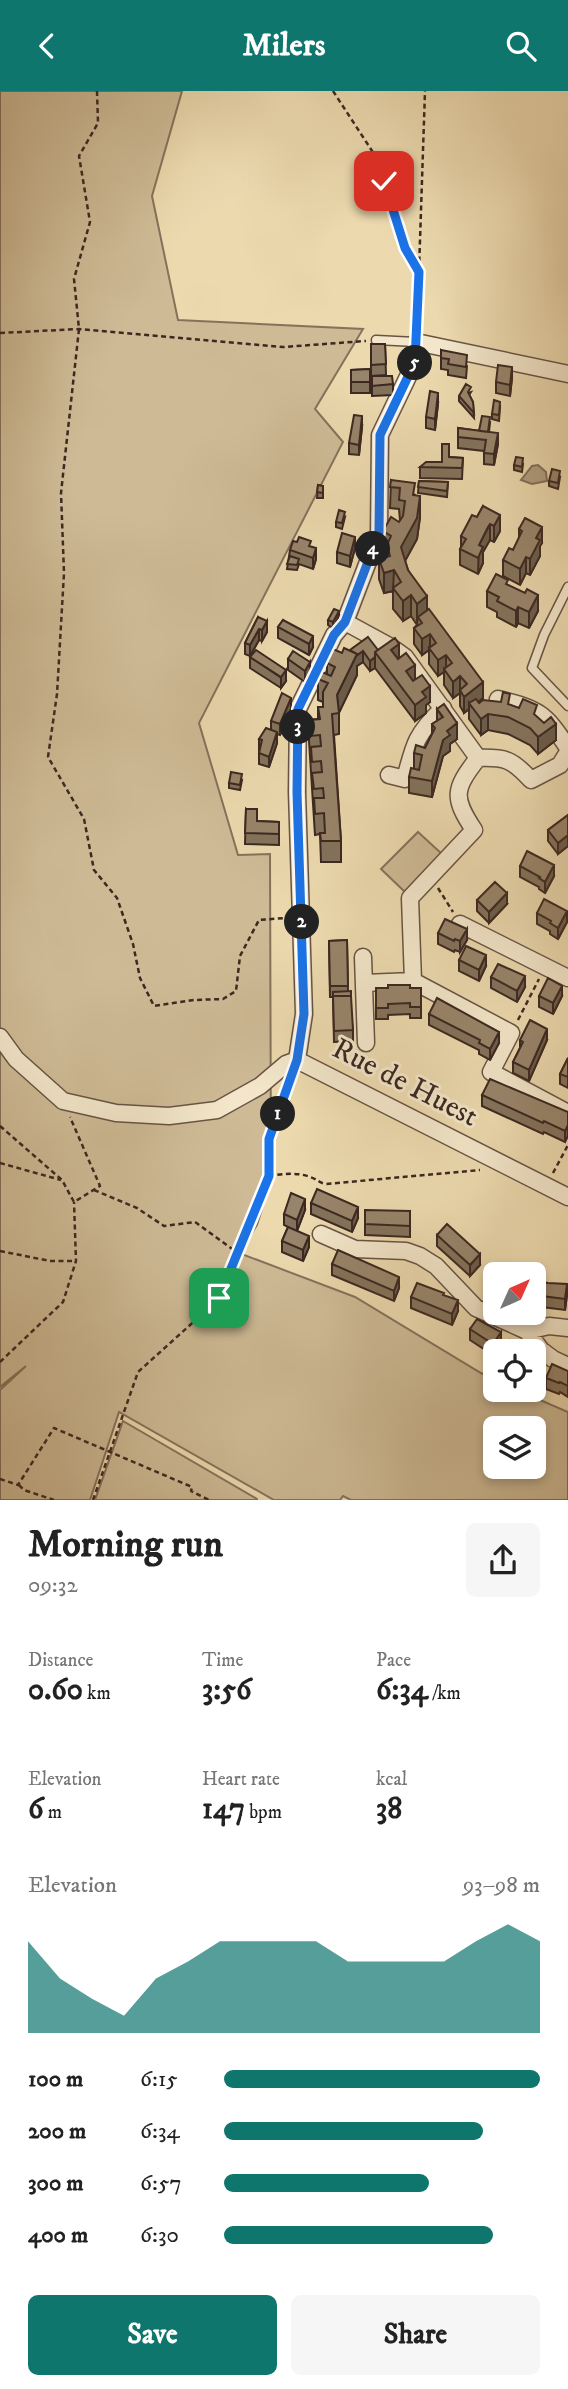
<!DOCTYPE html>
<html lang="en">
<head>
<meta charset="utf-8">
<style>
	:root { --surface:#fff; --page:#f6f6f6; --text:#222; --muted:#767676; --accent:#0f766e }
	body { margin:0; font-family:"IM FELL DW Pica",serif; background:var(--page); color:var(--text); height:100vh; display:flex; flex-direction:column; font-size:26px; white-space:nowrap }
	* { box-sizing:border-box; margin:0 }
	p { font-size:23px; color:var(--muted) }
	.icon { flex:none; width:38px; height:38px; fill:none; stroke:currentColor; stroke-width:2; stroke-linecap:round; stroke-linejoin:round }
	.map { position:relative; height:1409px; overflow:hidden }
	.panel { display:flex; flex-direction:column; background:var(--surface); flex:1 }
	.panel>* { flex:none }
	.needle { width:46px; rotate:45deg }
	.fabs { position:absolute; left:483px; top:1171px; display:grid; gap:14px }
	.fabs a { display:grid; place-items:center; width:63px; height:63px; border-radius:10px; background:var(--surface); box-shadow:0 4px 10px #0003; font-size:35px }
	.pin { position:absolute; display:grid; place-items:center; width:60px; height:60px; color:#fff; margin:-30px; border-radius:14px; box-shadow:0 4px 10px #0006 }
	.km { position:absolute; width:35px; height:35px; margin:-18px; border-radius:50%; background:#222; color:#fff; font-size:19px; line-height:35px; text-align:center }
	.round { display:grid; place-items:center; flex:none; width:74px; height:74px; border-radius:10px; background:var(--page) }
	.overview { display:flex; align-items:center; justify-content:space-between; height:119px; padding:0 28px }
	h1 { font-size:38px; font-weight:700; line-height:52px }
	.figures { display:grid; grid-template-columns:repeat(3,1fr); gap:10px; height:119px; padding:7px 28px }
	.figures div { display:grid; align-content:center }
	.figures b { font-size:30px; font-weight:700 }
	.figures small { font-size:19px; font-weight:400 }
	.figures p { font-size:19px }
	.chart { height:196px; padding:14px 28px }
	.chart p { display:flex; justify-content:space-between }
	.chart svg { width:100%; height:126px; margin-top:7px; fill:var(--accent); opacity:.7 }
	.button { display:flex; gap:14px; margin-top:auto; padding:14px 28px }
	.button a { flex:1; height:80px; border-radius:10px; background:var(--accent); color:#fff; font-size:28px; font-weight:700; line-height:80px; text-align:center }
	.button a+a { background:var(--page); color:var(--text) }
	ul { padding:0 28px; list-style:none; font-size:23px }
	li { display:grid; grid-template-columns:112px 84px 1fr; align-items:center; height:52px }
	li i { height:18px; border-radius:9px; background:var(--accent) }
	header { display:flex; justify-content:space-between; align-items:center; height:91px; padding:0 28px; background:var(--accent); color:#fff; font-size:32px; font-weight:700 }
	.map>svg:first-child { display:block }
	.green { fill:#cebb96; stroke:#85725c; stroke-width:2; fill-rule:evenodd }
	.water { fill:#b09d7e; stroke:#826e59; stroke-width:2 }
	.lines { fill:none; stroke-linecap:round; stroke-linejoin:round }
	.lane-casing { stroke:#685444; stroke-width:11 }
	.street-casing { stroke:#685444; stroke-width:19 }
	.path { stroke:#3c2821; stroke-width:2.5; stroke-dasharray:5 3.5; stroke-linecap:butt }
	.lane { stroke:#f3e6ca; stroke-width:8 }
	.street { stroke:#f3e6ca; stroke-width:16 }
	.wall { fill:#83725b; stroke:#3c2821; stroke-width:2 }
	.shaded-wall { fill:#6a5c4a; stroke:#3c2821; stroke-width:2 }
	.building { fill:#98846a; stroke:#3c2821; stroke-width:2 }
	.route-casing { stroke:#fff; stroke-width:14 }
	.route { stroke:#1a73e8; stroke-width:9 }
	.labels { text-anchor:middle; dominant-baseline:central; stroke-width:6; stroke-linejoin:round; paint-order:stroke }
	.street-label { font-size:30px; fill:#3c2821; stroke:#f3e6ca }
</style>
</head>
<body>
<header><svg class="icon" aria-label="back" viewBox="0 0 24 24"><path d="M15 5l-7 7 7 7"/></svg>Milers<svg class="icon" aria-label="search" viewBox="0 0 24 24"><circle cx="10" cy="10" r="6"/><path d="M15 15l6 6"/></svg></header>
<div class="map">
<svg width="568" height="1409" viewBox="0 0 568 1409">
	<rect width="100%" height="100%" fill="#ecd9ae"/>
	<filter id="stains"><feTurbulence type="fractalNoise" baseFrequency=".00286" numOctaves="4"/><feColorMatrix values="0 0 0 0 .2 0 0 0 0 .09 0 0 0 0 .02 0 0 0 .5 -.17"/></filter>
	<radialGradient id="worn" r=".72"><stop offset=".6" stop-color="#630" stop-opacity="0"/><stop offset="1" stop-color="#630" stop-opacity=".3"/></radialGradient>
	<path class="green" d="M0,0H182L152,105L178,229L363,238L315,318L343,351L199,632L238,764L270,763L271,1088L257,1134L239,1162L355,1206L481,1282L495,1289V1298L517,1299L568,1321V1409H351L343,1405L340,1409H274L119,1321L90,1409H0V1299L26,1275L0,1296ZM495,1337H534V1376H495Z
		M418,741L442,763L405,801L381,778Z
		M123,1330L257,1408V1409H95Z"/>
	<path class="water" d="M538,374L546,381L547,390L532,393L521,389L532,375Z"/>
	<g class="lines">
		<g class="lane-casing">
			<path id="lane" d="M376,249L416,251
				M568,496L544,544L532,577L568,615"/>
		</g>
		<g class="street-casing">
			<path id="street" d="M345,531L391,556L405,566L478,667
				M498,608C539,618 545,622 568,657
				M478,667C505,666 512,668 531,689L560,674L568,661
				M389,684L405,688C414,653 416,643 443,617
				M460,833L568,887
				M363,866L366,952
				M413,890L410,807L474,739C452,706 454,698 478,667
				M413,890L511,942L491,981L568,1022
				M364,892L413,890
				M0,946L16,968L63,1010L116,1022L169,1025L217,1019L260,995L286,973L297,969L568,1106
				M297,969L304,923L297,701L298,618L334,544L345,531L379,442L380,344L415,271L416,251L568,283
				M321,1143L355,1158L406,1160L420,1165L436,1175L476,1217L527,1240L541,1259L553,1268L568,1275
				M527,1240L549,1235L568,1237"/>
		</g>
		<path class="path" d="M97,0L98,32L79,65L90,131L74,188L79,238L61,402L64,482L57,603L48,666L84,728L94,779L117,807L133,853L140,887L154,915L194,909L223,908L236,900L240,865L259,829L286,827
			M333,0L376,66L405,157L419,181L416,237
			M419,179L425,0
			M0,242L79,238L283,256L366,250
			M438,797L453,821
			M518,929L539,888
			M0,1035L62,1089L74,1111L100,1095L70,1026
			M0,1072L61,1089
			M553,1082L568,1054
			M269,1085C282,1083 298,1081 310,1086C317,1088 319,1092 326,1093L480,1079
			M94,1099L137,1117L164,1135L195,1131L239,1163
			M0,1160L50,1170H76
			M0,1271L63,1211L76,1170L74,1111
			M0,1388L18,1394L54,1337L192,1396L191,1400L209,1409
			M19,1394L24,1399L54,1409
			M93,1409L138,1281L220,1207L269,1085V1048L290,988"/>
		<use href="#lane" class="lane"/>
		<use href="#street" class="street"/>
	</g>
	<path class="wall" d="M371,253H385L386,284L371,285Z
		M441,259L467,275L466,287L448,284V279L441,278Z
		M370,278V302H351V279Z
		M372,285L393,293V304L372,305Z
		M512,287L510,305L496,302V291Z
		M471,301L469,304L473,311L474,327L459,310V305Z
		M438,313L435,339L426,337V326Z
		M500,316L499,330L492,328V323Z
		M490,332L489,341L498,353L494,374L484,373V360L458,357V337L479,340Z
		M362,336L359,364L349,363V352Z
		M449,366L463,367L462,388L420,387V376L442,371Z
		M523,373L522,381L514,379V374Z
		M560,386L558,398L549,395V390Z
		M391,389L415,404L420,426L417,448L405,470L408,479L427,520L483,607L478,611L479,612L510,614L537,626L556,649L538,663L530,654L508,643L488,639L481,644L469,628V618L464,622L460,615V602L453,607L444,594V581L438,585L429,573V559L422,564L414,553V537L418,533L417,534L411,525L403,530L393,518V500L384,502L379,488V468L387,465V462L383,460V440L400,430L399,418L390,417Z
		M419,390L448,391L447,406L418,402Z
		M318,394L323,395V407H317Z
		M483,415L500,440L494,451L490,449L488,452L483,461V472L478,483L460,474V458L461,456V445L477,426Z
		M345,426L342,438L336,436V431Z
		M519,438L542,452L540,455V465L530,484L526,482L520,494L503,485V469L513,459L519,448Z
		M311,456L316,468L313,478L299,473L297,479L287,478L290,459Z
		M355,457L350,476L337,472V461Z
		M508,494L538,520L529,537L518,532L516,536L497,526V521L487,516V500Z
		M339,525L333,537L328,534V529Z
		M258,526L267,541L262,550L259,549L250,565L245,563V552Z
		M283,529L313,556L309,564L278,547V536Z
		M378,559L399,566L430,611L426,614V622L415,630L375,577L370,580L363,571L357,575V584L339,621V643L334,644L341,750V771H321L320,743L315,744L309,650V629L318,628V616H323V611L318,609V588L327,583V572L342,562L350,560Z
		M250,566L286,590L281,597L250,577Z
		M288,568L310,582L305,591L288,579Z
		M291,618L280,644L277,643V652L269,676L259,673V648L271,639V630Z
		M437,618L457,648L450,653V660L443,665L432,706L409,702V686L414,678V662L425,657L432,643V633L437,630Z
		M242,689L240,699L229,697V692Z
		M246,718L257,730L279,731V754L245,753Z
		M568,724V755L558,763L548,750V739Z
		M520,775L554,785L545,802L539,798V796L520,786Z
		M477,809L507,813L489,832L477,820Z
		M537,822L567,831L558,848L550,843V840L537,833Z
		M438,842L467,849L460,861L455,859L454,861L438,853Z
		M347,849L348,900L353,939V950L334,951L333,906H330L329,850Z
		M459,869L486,875L479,890L459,880Z
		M491,886L525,896L517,911L491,897Z
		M376,897H421V927H410V923L388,924V928H376Z
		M539,905H562L553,923L539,916Z
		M429,923L499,952L490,969L479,963V959L429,934Z
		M520,949H547L529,990L513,982V971L520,957Z
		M568,967V997L560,993V983Z
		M482,1004L568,1021L565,1051L544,1041L543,1043L482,1015Z
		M311,1112L358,1127L352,1141L311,1123Z
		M305,1119L297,1140L309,1156L303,1170L282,1161V1150L288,1136L284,1134V1123Z
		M410,1120V1146L365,1144V1133Z
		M437,1144L480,1174L470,1185L437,1155Z
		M332,1173L399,1197L394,1210L332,1184Z
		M495,1184V1208L490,1207V1196Z
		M534,1189L567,1204L565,1219L534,1215Z
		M411,1206L458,1220L452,1234L411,1217Z
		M470,1238L501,1252L493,1264L470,1249Z
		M534,1263L544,1280L536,1293L534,1291Z
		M568,1280V1306L560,1301L559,1303L546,1298V1287Z"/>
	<path class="shaded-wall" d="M512,276V287L510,305V294Z
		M438,302V313L435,339V328Z
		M362,325V336L359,364V354Z
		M498,342V353L494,374V363Z
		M420,405V426L417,448L401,477V456Z
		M500,424V440L494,451V435Z
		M490,433V449L483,461V472L478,483L479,454Z
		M542,436V452L540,455V465L530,484V468L536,447Z
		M355,446V457L350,476V465Z
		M316,457V468L313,478V467Z
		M526,466V482L520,494V478Z
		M394,479L393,500L384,502V482Z
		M411,504V525L403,530V510Z
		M538,504V520L529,537V521Z
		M427,505V526H418L417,534V513Z
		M518,516V532L516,536V520Z
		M339,520V525L333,537V531Z
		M267,530V541L262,550V539Z
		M259,538V549L250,565V554Z
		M430,543V558L429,557V559L422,564V548Z
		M313,545V556L309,564V553Z
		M399,553V569L391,559Z
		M363,560V571L357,575V584L339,622L337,604L356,565Z
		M446,564V580L444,578V581L438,585V569Z
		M375,566V577L370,580V570Z
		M310,571V582L305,591V580Z
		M415,574V590L406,596V580Z
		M286,579V590L281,597V586Z
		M460,585V600V599V602L453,607V591Z
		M483,591V607L472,616L469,612V618L464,622V606Z
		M430,595V611L426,614V622L415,630V614L422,601Z
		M291,607V618L280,644V633Z
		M488,623V639L481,644V628Z
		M457,632V648L450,653V660L443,665L432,706V690L443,649L447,640Z
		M556,633V649L538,663V646Z
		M277,641V652L269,676V666Z
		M568,744V755L558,763V752Z
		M554,774V785L545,802V791Z
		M507,802V813L489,832V821Z
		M567,820V831L558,848V837Z
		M467,838V849L460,861V850Z
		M486,864V875L479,890V879Z
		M525,885V896L517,911V900Z
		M562,895V905L553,923V912Z
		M547,938V949L529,990V979Z
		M499,941V952L490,969V958Z
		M568,1034V1045L565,1051V1040Z
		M305,1108V1119L297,1140V1129Z
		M358,1116V1127L352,1141V1130Z
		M309,1145V1156L303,1170V1159Z
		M480,1163V1174L470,1185V1174Z
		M399,1186V1197L394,1210V1200Z
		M567,1193V1204L565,1219V1208Z
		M458,1209V1220L452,1234V1223Z
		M501,1241V1252L493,1264V1253Z
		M544,1269V1280L536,1293V1282Z"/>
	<path class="building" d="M371,253H385L386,273L371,274Z
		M441,259L467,264L466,276L448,273L449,268L441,267Z
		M498,274L512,276L510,294L496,291Z
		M370,278V291H351V279Z
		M372,285H392L393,293L372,295Z
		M466,293L471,296L468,301L473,311L474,322L459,305Z
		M430,300L438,302L435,328L426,326Z
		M494,309L500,311L499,324L492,323Z
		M354,324L362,325L359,354L349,352Z
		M482,325L490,326L488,341L479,340Z
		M458,337L498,342L494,363L484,362L486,349L458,346Z
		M442,353H449V366L463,367L462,377L420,376L426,371H442Z
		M516,366L523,367L522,376L514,374Z
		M552,378L560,380L558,392L549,390Z
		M391,389L415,392L413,404L420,405L417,427L401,456L408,479L427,505L417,513L411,504L403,510L393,497L401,491L394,479L384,482L379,468L390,465L387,454L391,445L383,440L391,426L399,431L403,425L405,410L399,409L400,397L390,396Z
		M419,390L448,391L447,400L418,396Z
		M318,394L323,395V402L317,401Z
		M483,415L500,424L494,435L490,433L488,436L479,454L483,456L478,467L460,458L466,448L461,445L472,424L477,426Z
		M339,419L345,421L342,432L336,431Z
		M525,427L542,436L536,447L540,449L530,468L526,466L520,478L503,469L509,457L513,459L522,440L519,438Z
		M342,442L355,446L350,465L337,461Z
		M299,446L311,450L309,455L316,457L313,467L290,459L293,450L297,451Z
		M290,465L299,468L297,474L287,473Z
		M496,483L508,489L506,493L525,502L527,498L538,504L529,521L518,516L516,520L497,510L499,506L487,500Z
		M334,518L339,520L333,531L328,529Z
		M429,518L483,591L464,606L460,599L467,593L460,585L453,591L444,578L452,572L446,564L438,569L429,557L436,552L430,543L422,548L414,537L422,532L418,526Z
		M258,526L267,530L262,539L259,538L250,554L245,552Z
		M283,529L313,545L309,553L278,536Z
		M368,546L378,559L375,561V566L370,570L363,560L356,565L357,563L350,559Z
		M395,547L399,553L391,559L398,568L406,562L415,574L406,580L413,590L422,584L430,595L422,601L426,606L415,614L375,561Z
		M344,557L357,563L337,604L339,622L332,623L341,750H321L320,742H325L324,722L315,723L314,707H324L323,697L314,698L312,682L322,681L321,670L312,671L311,656L321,655L320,644L310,645L309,629L320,628L318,616H323V601L328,592L318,588L322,581L331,585L335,576L327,572L333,558L342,562Z
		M256,559L286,579L281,586L250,566Z
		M293,560L310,571L305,580L288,568Z
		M503,601L510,603L508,613L519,617L523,608L537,614L534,623L544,632L551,626L556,633L538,646L530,637L508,626L488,623L481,628L469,612L476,608L479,612L483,609L501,611Z
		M282,602L291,607L280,633L271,630Z
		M444,613L457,632L447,640L450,644L443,649L432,690L409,686L411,677L419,679L422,664L414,662L416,654L425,657L435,637L432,633L443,626L437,618Z
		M266,637L277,641L269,666L259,662L262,649L259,648Z
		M231,681L242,683L240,694L229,692Z
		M246,718H257V730L279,731V743L245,742Z
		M568,724V744L558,752L548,739Z
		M527,760L554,774L545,791L539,787L540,786L520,775Z
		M495,791L507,802L489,821L477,809Z
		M544,808L567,820L558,837L550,832L551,830L537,822Z
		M445,828L467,838L460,850L455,848L454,850L438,842Z
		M347,849L348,895H330L329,850Z
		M466,855L486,864L479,879L459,869Z
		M498,873L525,885L517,900L491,886Z
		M548,887L562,895L553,912L539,905Z
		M388,894H410V897H421V916H410V912L388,913V917H376V897H388Z
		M351,900V905H333V911V901Z
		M333,905H351L353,939L334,940Z
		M437,907L499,941L490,958L479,952L480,949L429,923Z
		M530,929L547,938L529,979L513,971L523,951L520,949Z
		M568,967V986L560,983Z
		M490,988L568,1021V1034L565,1040L544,1030L543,1032L482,1004Z
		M317,1098L358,1116L352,1130L311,1112Z
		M291,1102L305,1108L297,1129L284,1123Z
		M365,1119L410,1120V1135L365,1133Z
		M447,1133L480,1163L470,1174L437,1144Z
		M288,1136L309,1145L303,1159L282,1150Z
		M338,1159L399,1186L394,1200L332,1173Z
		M492,1184H495V1197L490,1196Z
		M534,1189L548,1192L567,1193L565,1208L534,1204Z
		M417,1192L444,1202L443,1204L458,1209L452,1223L411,1206Z
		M477,1228L501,1241L493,1253L470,1238Z
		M510,1249L529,1260H504Z
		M534,1263L544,1269L536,1282L534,1280Z
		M552,1273L568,1280V1295L560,1291L559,1292L546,1287Z"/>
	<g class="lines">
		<g class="route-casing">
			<path id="route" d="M219,1207L269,1085V1048L297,969L304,923L297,701L298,618L334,544L345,531L379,442L380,344L415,271L419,181L405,157L384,90"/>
		</g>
		<use href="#route" class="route"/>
	</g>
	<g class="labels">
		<g class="street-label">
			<text transform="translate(405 992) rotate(27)">Rue de Huest</text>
		</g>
	</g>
	<rect width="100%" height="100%" filter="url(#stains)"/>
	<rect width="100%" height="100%" fill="url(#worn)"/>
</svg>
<div class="fabs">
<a><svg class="needle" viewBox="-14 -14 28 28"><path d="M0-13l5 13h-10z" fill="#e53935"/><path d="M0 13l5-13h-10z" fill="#767676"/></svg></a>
<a><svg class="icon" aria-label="locate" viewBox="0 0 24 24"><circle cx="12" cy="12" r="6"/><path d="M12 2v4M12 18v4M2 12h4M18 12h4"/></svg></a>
<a><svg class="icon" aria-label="layers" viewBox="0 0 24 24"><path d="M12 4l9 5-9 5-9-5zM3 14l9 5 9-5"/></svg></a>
</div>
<div class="pin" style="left:219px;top:1207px;background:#1e9e55"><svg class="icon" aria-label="arrive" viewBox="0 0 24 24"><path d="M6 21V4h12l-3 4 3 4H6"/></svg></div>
<div class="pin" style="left:384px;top:90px;background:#d93025"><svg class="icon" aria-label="check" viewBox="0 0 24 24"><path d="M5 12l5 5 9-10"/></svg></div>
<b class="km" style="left:278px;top:1023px">1</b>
<b class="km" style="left:302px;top:831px">2</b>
<b class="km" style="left:298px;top:636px">3</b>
<b class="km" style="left:373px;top:458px">4</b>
<b class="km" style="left:415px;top:272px">5</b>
</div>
<section class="panel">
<div class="overview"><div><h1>Morning run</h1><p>09:32</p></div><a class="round"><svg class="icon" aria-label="share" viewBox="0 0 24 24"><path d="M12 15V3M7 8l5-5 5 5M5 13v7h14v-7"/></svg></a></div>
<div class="figures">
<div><p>Distance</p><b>0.60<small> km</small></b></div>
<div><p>Time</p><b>3:56</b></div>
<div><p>Pace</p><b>6:34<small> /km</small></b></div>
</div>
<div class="figures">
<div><p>Elevation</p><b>6<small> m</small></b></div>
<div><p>Heart rate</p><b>147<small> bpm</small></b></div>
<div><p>kcal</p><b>38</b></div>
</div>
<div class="chart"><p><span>Elevation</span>93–98 m</p>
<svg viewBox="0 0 160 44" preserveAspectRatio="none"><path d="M0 44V12L10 25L20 32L30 38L40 25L50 19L60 12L70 12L80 12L90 12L100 19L110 19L120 19L130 19L140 12L150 6L160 12V44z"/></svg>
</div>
<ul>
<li><b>100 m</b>6:15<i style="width:100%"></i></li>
<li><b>200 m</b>6:34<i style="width:82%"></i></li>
<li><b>300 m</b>6:57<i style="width:65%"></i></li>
<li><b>400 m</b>6:30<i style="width:85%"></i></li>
</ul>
<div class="button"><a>Save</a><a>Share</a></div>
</section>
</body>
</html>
